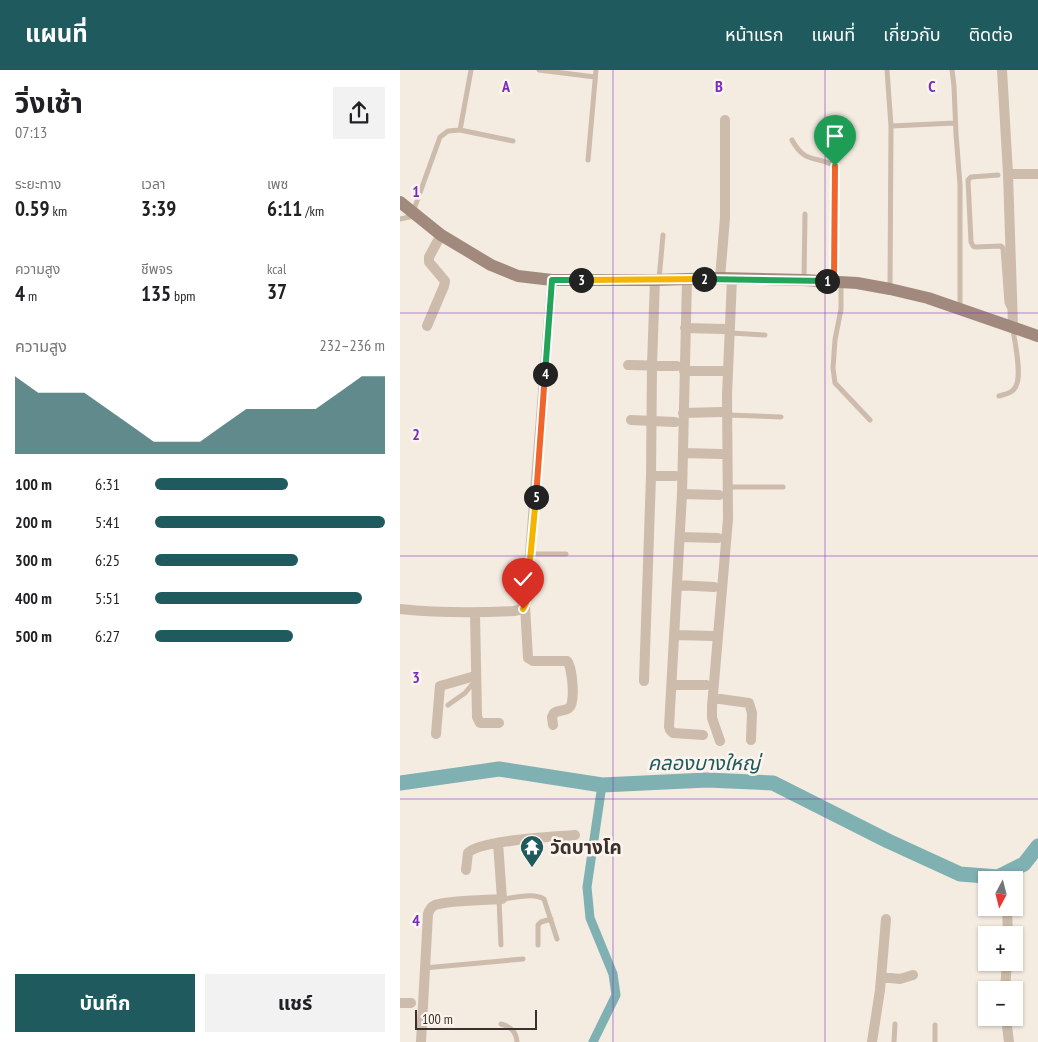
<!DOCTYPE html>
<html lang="th">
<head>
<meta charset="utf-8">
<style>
	:root { --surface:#fff; --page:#f2f2f2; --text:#202124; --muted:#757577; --accent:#1f5a5e }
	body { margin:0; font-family:"PT Sans Narrow","Noto Sans Thai",sans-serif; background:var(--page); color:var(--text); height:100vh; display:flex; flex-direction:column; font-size:19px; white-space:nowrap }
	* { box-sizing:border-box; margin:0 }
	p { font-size:16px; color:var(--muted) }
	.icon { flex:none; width:28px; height:28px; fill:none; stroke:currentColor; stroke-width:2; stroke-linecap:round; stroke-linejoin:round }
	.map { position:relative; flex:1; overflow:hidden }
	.panel { display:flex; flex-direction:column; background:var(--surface); width:400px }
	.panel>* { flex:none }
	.needle { width:32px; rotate:187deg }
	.fabs { position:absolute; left:578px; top:801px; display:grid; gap:10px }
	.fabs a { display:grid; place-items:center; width:45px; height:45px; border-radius:0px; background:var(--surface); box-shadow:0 1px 4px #0004; font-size:25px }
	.scale { position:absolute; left:15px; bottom:12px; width:122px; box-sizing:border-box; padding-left:5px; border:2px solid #3b302b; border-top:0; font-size:14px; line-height:18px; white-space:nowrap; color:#3b302b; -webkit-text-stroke:4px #fbf5ee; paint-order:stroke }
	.pin { position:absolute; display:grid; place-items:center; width:42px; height:42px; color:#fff; margin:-51px -21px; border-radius:50% 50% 50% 0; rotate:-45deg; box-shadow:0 0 5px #0007 }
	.pin .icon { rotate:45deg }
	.km { position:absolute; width:25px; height:25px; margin:-12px; border-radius:50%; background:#222; color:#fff; font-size:14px; line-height:25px; text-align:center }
	.round { display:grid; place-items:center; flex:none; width:52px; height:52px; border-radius:0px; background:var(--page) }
	.head { display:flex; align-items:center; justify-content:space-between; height:85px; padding:0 15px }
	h1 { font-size:28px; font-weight:700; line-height:38px }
	.figures { display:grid; grid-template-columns:repeat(3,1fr); gap:8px; height:85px; padding:5px 15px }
	.figures div { display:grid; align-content:center }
	.figures b { font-size:21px; font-weight:700 }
	.figures small { font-size:14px; font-weight:400 }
	.figures p { font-size:14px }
	.chart { height:140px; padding:10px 15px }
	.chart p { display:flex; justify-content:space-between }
	.chart svg { width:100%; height:90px; margin-top:5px; fill:var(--accent); opacity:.7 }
	.action { display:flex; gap:10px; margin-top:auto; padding:10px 15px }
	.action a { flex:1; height:58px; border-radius:0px; background:var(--accent); color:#fff; font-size:20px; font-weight:700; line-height:58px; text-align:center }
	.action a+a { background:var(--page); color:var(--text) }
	ul { padding:0 15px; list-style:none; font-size:16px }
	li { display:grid; grid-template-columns:80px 60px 1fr; align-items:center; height:38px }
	li i { height:12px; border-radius:6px; background:var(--accent) }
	header { display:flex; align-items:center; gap:30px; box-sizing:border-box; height:70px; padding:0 25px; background:var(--accent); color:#fff }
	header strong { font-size:24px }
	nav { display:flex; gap:28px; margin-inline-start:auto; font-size:18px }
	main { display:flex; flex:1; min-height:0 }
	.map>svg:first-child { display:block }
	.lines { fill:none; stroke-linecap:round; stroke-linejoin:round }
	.canal { stroke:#7fb0b2; stroke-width:9 }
	.river { stroke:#7fb0b2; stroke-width:15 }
	.lane { stroke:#cdbbac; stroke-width:5 }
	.street { stroke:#cdbbac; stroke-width:10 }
	.secondary { stroke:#a18a7d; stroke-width:12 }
	.split-1-casing { stroke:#fff; stroke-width:10 }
	.split-2-casing { stroke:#fff; stroke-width:10 }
	.split-3-casing { stroke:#fff; stroke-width:10 }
	.split-4-casing { stroke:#fff; stroke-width:10 }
	.split-5-casing { stroke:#fff; stroke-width:10 }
	.split-6-casing { stroke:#fff; stroke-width:10 }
	.split-1 { stroke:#f0652b; stroke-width:6 }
	.split-2 { stroke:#22a559; stroke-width:6 }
	.split-3 { stroke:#f5b400; stroke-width:6 }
	.split-4 { stroke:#22a559; stroke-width:6 }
	.split-5 { stroke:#f0652b; stroke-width:6 }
	.split-6 { stroke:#f5b400; stroke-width:6 }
	.grid { fill:none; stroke:#7b2cbf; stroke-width:1; stroke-opacity:0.55 }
	.labels { text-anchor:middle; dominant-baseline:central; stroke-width:5; stroke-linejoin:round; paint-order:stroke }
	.poi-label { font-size:19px; font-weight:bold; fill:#3b302b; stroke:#fbf5ee; text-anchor:start }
	.water-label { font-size:20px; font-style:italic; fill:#1f5a5e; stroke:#fbf5ee }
	.grid-label { font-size:16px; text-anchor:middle; font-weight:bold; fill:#7b2cbf; stroke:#fbf5ee; stroke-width:5; stroke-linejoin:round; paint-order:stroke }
</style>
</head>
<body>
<header>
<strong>แผนที่</strong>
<nav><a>หน้าแรก</a><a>แผนที่</a><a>เกี่ยวกับ</a><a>ติดต่อ</a></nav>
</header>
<main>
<section class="panel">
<div class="head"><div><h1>วิ่งเช้า</h1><p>07:13</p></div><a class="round"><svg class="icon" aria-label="share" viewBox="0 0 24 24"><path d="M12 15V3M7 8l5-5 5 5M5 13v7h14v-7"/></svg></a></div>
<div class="figures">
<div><p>ระยะทาง</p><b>0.59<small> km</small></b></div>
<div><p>เวลา</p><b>3:39</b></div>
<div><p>เพซ</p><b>6:11<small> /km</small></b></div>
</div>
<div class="figures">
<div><p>ความสูง</p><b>4<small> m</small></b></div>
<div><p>ชีพจร</p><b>135<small> bpm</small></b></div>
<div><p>kcal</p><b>37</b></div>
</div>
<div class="chart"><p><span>ความสูง</span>232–236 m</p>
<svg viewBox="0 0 160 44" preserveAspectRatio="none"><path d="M0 44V6L10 14L20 14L30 14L40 22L50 30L60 38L70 38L80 38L90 30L100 22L110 22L120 22L130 22L140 14L150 6L160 6V44z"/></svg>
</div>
<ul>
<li><b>100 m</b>6:31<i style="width:58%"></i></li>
<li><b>200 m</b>5:41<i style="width:100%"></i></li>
<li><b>300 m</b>6:25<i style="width:62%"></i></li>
<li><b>400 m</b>5:51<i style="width:90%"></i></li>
<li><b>500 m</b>6:27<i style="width:60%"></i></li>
</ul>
<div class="action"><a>บันทึก</a><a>แชร์</a></div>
</section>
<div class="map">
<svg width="638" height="972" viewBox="0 0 638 972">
	<rect width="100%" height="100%" fill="#f4ebe1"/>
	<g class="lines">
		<path class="canal" d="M193,972L216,925L213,904L190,848L187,817L202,715"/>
		<path class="river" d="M0,713L99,699L202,715L307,710L373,713L488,771L560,804L598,807L624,794L638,776"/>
		<path class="lane" d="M139,0L195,7
			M487,0L491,56L490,219
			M552,0L554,16L556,64L560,115V238
			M491,56L555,53
			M60,60L71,0
			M392,70C405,94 414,85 435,96L434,211
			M188,90L196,0
			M598,105L571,107L568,110L571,172L573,176L575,177L601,176L603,178L607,233L609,237L613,238
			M13,142L40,67L48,61L60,60L113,71
			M0,149L14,146
			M259,209L263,165
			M404,209L405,144
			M441,213V239L435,270L433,298L435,313L470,350
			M331,263L365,265
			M599,326C606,324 613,323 616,316C622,304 615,273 613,260
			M327,345L381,347
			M328,417H383
			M131,484H166
			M48,635L65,623L75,611
			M99,829L101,875
			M102,829C115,828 133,822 144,829L157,869
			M138,875V855L141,852L151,849
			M24,898L123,889
			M101,954C111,957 116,961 117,972
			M494,972L495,954
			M535,972V955"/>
		<path class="street" d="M602,0L608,104L613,257
			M608,104H638
			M320,208L325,148V50
			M287,209L282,424L269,657L270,660L273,663L303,665
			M27,256L44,216L45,211L29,192V187L41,165
			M285,258L324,259
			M228,295L277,296
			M284,301H324
			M283,343L322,342
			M231,350L275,352
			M283,383L321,384
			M251,406H275
			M282,424L319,425
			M280,467L318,468
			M277,515L314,517
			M125,536L128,588L133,591H167C172,596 176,633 169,638C165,641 159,640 154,643L152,647L153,655
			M0,539C38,543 76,543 114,541L123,539L126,533L152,210
			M75,543L77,647L80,653H99
			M275,565L313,566
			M244,611L251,406L252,295L255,210
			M272,615H306
			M313,628L349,633L352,643L351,670
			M36,664L40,616L75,606
			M320,671L312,648V636L328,449L327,325L332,208
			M66,800L68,783C80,770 154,767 175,765
			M607,838L608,865
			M481,907L500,909L513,905
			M605,920L607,892
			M0,933H11
			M606,948L609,972
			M21,972L28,844C29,840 31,837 35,835C48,830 87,830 102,829L98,773
			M472,972L480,920L486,849"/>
		<path class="secondary" d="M0,132L41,165L91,195L118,206L152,210H255L320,208L404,210L457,213L490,219L528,228L638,266"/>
	</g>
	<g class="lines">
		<g class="split-1-casing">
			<path id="split-1" d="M427,211H434L435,96"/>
		</g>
		<g class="split-2-casing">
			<path id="split-2" d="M304,209L427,211"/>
		</g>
		<g class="split-3-casing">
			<path id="split-3" d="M181,210L304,209"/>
		</g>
		<g class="split-4-casing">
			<path id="split-4" d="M145,304L152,210H181"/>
		</g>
		<g class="split-5-casing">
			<path id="split-5" d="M136,427L145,304"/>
		</g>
		<g class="split-6-casing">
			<path id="split-6" d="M123,539L126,533L136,427"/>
		</g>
		<use href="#split-1" class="split-1"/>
		<use href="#split-2" class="split-2"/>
		<use href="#split-3" class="split-3"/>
		<use href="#split-4" class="split-4"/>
		<use href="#split-5" class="split-5"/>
		<use href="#split-6" class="split-6"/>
	</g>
	<path class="grid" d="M213,0V972M425,0V972M0,243H638M0,486H638M0,729H638"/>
	<defs>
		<g id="temple-pin" transform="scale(1.25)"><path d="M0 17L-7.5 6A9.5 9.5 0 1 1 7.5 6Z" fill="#1f5a5e" stroke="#fbf5ee"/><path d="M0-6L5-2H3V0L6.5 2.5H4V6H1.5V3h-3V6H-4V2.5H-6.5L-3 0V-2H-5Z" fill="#fff"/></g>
	</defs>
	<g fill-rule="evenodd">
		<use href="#temple-pin" x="132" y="777"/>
	</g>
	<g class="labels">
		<g class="poi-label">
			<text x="150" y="777">วัดบางโค</text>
		</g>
		<g class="water-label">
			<text x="304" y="693">คลองบางใหญ่</text>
		</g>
	</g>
	<g class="grid-label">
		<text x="106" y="22">A</text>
		<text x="319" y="22">B</text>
		<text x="532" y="22">C</text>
		<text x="16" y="127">1</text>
		<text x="16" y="370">2</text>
		<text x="16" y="613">3</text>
		<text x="16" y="856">4</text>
	</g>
</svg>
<div class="fabs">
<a><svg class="needle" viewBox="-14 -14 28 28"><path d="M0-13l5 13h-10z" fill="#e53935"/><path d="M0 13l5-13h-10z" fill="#757577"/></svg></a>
<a>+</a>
<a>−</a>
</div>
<div class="scale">100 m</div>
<div class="pin" style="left:435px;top:96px;background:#1e9e55"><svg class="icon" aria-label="arrive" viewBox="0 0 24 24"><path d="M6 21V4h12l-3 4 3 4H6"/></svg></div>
<div class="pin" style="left:123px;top:539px;background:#d93025"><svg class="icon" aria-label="check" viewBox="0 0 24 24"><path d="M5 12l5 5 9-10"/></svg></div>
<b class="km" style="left:427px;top:211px">1</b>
<b class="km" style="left:304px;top:209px">2</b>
<b class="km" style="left:181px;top:210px">3</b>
<b class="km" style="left:145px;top:304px">4</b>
<b class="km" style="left:136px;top:427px">5</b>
</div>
</main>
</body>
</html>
